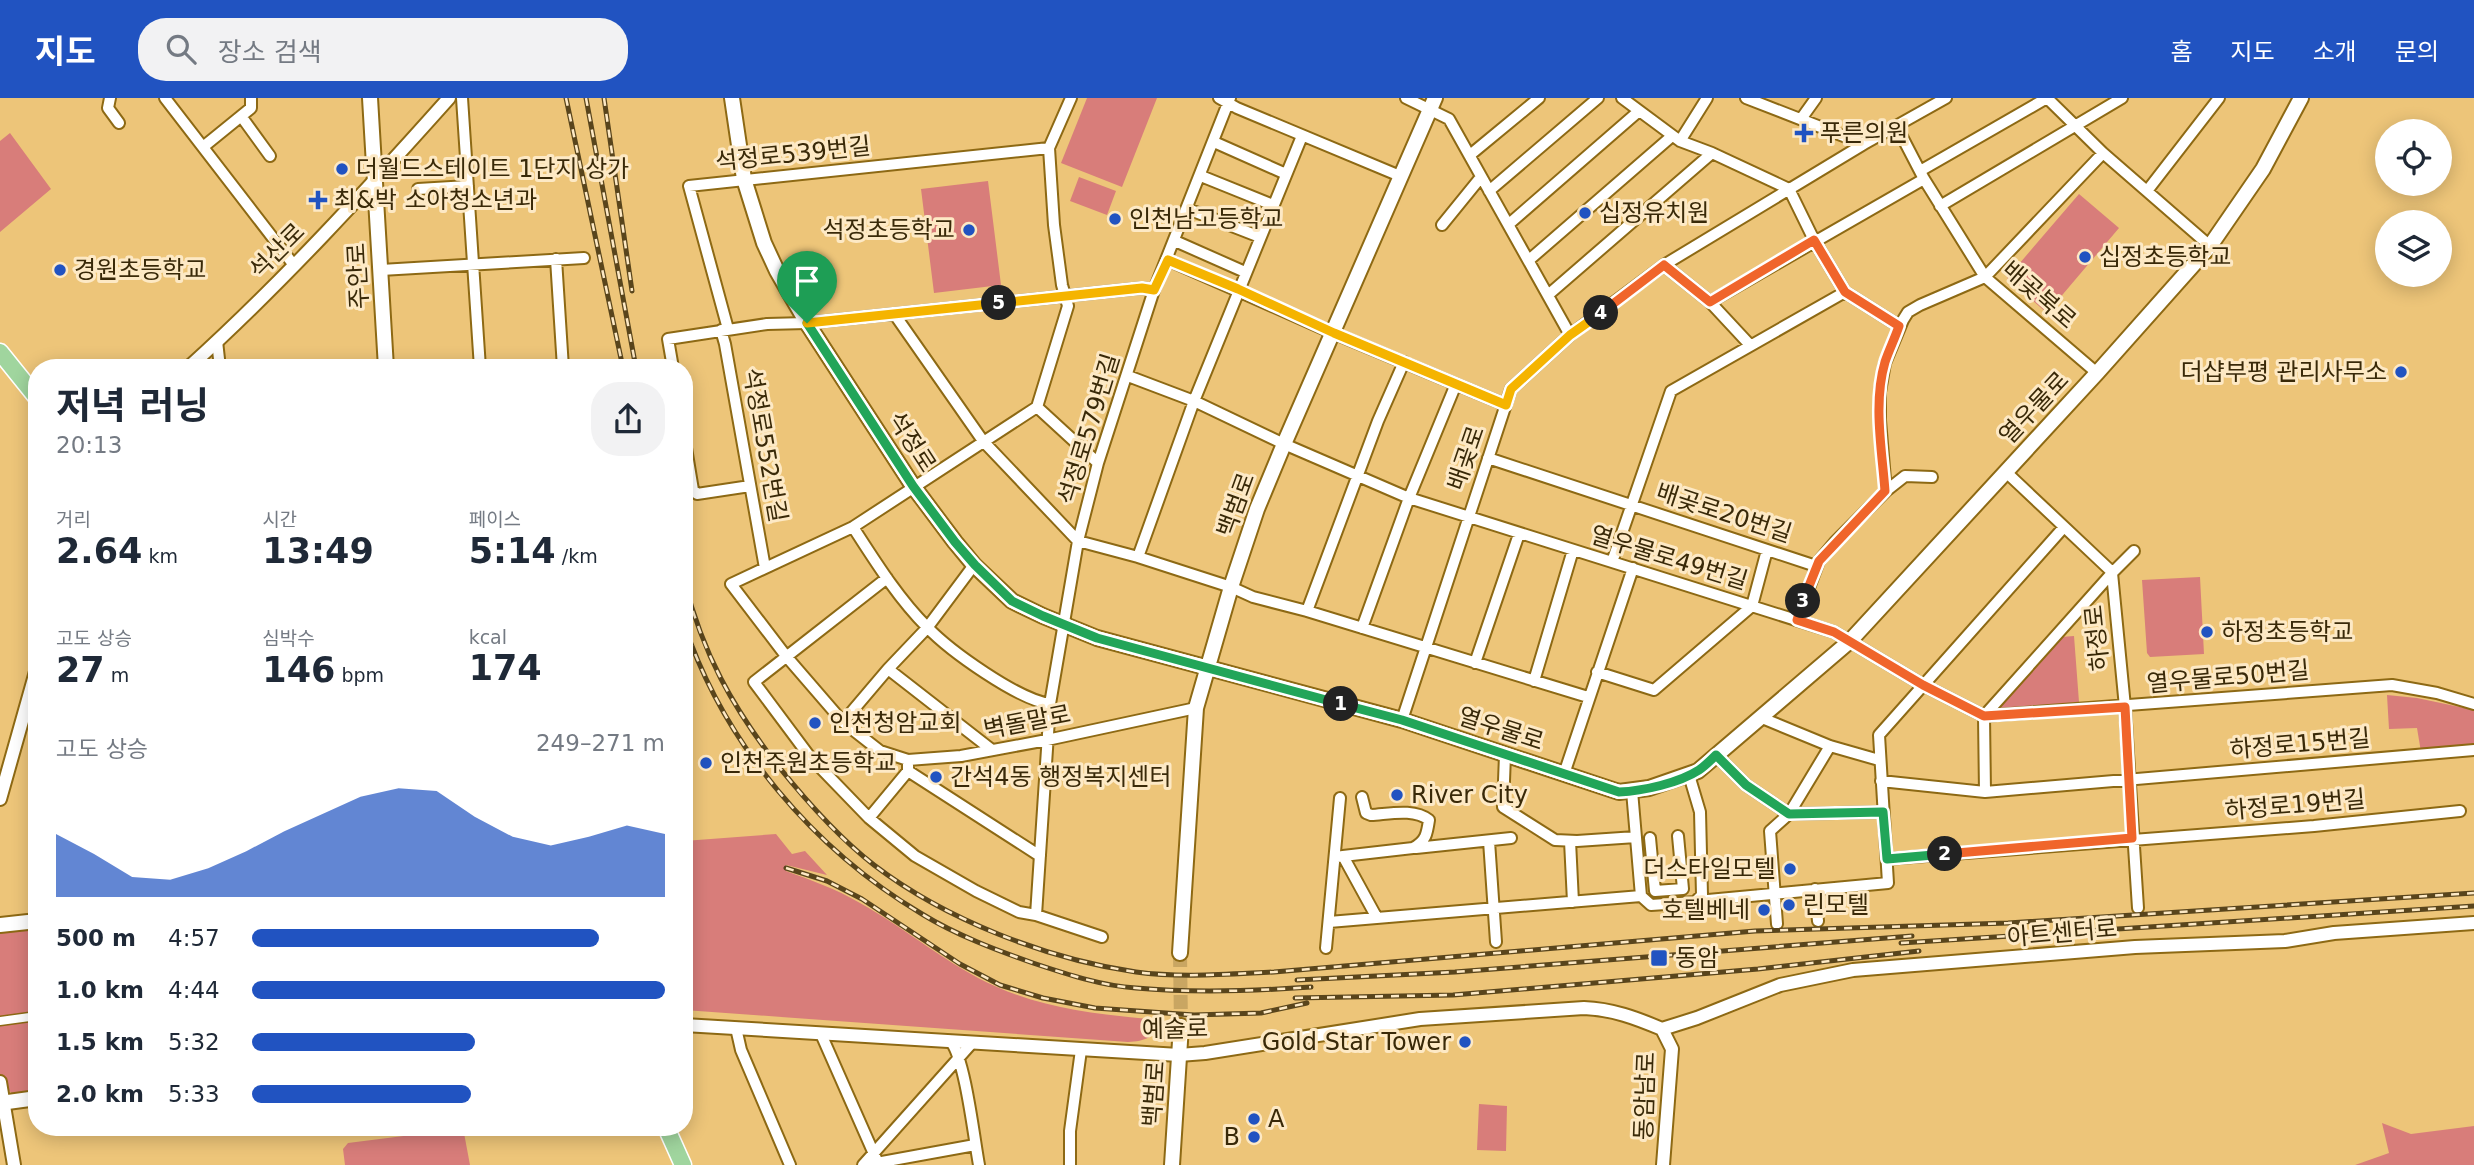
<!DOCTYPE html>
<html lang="ko">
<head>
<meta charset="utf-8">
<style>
	:root { --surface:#fff; --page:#f2f2f3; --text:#1f2937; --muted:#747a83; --accent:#2153c1 }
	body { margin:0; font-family:"DejaVu Sans","Noto Sans KR",sans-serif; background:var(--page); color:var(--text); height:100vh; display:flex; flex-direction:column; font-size:26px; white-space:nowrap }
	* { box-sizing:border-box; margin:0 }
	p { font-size:23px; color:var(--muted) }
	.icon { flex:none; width:38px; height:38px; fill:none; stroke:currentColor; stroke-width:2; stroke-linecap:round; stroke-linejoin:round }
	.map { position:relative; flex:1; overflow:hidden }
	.panel { position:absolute; left:28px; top:261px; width:665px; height:777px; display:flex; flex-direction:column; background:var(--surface); border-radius:28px; box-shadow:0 4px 18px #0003 }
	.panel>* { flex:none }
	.fabs { position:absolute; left:2375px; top:21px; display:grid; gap:14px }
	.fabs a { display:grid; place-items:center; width:77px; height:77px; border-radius:50%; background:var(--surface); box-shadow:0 4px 18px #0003; font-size:35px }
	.pin { position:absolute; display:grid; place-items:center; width:60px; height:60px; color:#fff; margin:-72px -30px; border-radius:50% 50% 50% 0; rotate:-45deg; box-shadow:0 0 7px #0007 }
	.pin .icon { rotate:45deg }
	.km { position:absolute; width:35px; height:35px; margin:-18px; border-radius:50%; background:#222; color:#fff; font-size:19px; line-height:35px; text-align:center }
	.round { display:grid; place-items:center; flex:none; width:74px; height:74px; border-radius:28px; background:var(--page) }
	.headline { display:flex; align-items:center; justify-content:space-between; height:119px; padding:0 28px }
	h1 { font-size:38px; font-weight:700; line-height:52px }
	.figures { display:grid; grid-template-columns:repeat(3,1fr); gap:10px; height:119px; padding:7px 28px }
	.figures div { display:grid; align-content:center }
	.figures b { font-size:35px; font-weight:700 }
	.figures small { font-size:19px; font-weight:400 }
	.figures p { font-size:19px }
	.chart { height:196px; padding:14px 28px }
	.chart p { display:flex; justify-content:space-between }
	.chart svg { width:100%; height:126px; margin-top:7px; fill:var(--accent); opacity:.7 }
	ul { padding:0 28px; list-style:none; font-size:23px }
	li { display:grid; grid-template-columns:112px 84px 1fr; align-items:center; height:52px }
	li i { height:18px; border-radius:9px; background:var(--accent) }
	header { display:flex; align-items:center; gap:42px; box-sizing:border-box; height:98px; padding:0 35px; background:var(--accent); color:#fff }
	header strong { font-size:33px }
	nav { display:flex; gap:38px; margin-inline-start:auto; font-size:24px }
	.search { width:490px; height:63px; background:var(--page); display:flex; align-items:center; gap:18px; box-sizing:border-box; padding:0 24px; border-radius:28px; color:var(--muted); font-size:26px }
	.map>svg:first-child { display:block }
	.green { fill:#d87d7a }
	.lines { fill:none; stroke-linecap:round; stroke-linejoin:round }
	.secondary-tunnel { stroke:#c9a662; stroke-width:14; stroke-dasharray:14 7; stroke-linecap:butt }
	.pedestrian-casing { stroke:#8d6914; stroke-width:11 }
	.minor-casing { stroke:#8d6914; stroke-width:14 }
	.tertiary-casing { stroke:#8d6914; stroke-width:16 }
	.secondary-casing { stroke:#8d6914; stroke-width:18 }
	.primary-casing { stroke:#fff; stroke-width:19 }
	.pedestrian { stroke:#fff; stroke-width:8 }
	.minor { stroke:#fff; stroke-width:10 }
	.tertiary { stroke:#fff; stroke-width:12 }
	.secondary { stroke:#fff; stroke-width:14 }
	.primary { stroke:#a0d59e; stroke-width:16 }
	.rail-casing { stroke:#59451c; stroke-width:5 }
	.rail { stroke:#fde9c5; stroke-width:2.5; stroke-dasharray:8; stroke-linecap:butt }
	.split-1-casing { stroke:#fff; stroke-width:14 }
	.split-2-casing { stroke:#fff; stroke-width:14 }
	.split-3-casing { stroke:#fff; stroke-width:14 }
	.split-4-casing { stroke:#fff; stroke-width:14 }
	.split-5-casing { stroke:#fff; stroke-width:14 }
	.split-6-casing { stroke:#fff; stroke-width:14 }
	.split-1 { stroke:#22a559; stroke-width:9 }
	.split-2 { stroke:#22a559; stroke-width:9 }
	.split-3 { stroke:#f0652b; stroke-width:9 }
	.split-4 { stroke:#f0652b; stroke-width:9 }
	.split-5 { stroke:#f5b400; stroke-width:9 }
	.split-6 { stroke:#f5b400; stroke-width:9 }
	.poi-dot { fill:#2153c1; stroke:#fde9c5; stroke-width:2.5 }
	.labels { text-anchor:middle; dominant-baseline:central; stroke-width:6; stroke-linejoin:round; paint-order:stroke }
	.poi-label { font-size:24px; fill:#392908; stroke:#fde9c5; text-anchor:start }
	.street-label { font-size:24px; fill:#392908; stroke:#fde9c5 }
</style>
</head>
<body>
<header>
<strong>지도</strong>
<div class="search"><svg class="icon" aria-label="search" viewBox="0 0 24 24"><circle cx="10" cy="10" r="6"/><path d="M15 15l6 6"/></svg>장소 검색</div>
<nav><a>홈</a><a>지도</a><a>소개</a><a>문의</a></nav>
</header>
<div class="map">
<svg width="2474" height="1067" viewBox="0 0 2474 1067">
	<rect width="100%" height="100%" fill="#edc579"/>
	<path class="green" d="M1087,0H1157L1122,89L1061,65Z
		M10,35L51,91L0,134V43Z
		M1079,79L1116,93L1107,117L1070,103Z
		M988,83L1001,187L934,195L921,91Z
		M2079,96L2119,130L2047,215L2007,180Z
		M2200,479L2204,556L2150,559L2147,555L2142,482Z
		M2074,538L2079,604L1993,614L2061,539Z
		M2387,597L2417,600L2474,612V649L2421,654L2417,630L2389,631Z
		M776,736L792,756L805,753L827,777L786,767V773C811,782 836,791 860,805C907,831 947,867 997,889C1049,912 1103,917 1159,922C1156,940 1145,943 1128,944L684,912V743Z
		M37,823V1000L19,1003L0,983V828Z
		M1479,1006L1507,1008L1506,1053L1477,1052Z
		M2382,1025L2411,1036L2474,1028V1067H2355L2389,1055Z
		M459,1031L464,1035L470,1067H345L343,1051L348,1045Z"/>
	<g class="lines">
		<path class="secondary-tunnel" d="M1180,855L1181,928"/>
		<g class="pedestrian-casing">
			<path id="pedestrian" d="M0,923L37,918"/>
		</g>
		<g class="minor-casing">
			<path id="minor" d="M110,0L108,10L119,25
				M165,0L293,166
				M462,0L480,270
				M1071,0L1049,50L1054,127L1062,187L1068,208L1037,309L1098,365
				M1219,0L1237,10L1400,78
				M1406,0L1449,21L1570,237
				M1622,0L1680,43L1712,55L1789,91L1814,142L1845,194L1899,228
				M1746,0L1864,46
				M2047,0L2103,55L2210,148
				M241,18L270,58
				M1801,21L1816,0
				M1897,29L1924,81L1985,179L2097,275
				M1680,43L1707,0
				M1214,44L1286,76
				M203,49L251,10V0
				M1470,57L1539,0
				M1920,73L2047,0
				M1201,78L1273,107
				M418,91L468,88
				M1489,93L1598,0
				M2147,93L2219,0
				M1940,108L2122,0
				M1188,111L1260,139
				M1509,126L1639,13
				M1442,127L1481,79
				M1175,143L1245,174
				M556,161L563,270
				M1168,162L1333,235L1506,307
				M1529,162L1672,38
				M1664,167L1710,204L1750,247
				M381,172L584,160
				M1548,197L1712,55
				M1710,204L1924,81
				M895,217L983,343L1078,443L1138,459L1231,489L1253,499L1307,513L1588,599
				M728,231L689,88L1049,50
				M721,232L725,246L765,470
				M217,243L220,270
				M673,270L668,241L767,226L807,225L1142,190L1154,192
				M1128,278L1194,303L1284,346L1409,400L1834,534L1923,587L1984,618L2392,587L2437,595L2474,606
				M1037,309L853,429L731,486L786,558L843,624L880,653L908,662L961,658L1047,642L1196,610
				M684,338L693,392L697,396L750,388
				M1488,360L1816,468
				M2006,374L2111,473
				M1886,393L1880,322V294L1885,265L1903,222L1908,214L1920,207L1985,179L2103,55
				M853,429C875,463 898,500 927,529C950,553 1017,601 1050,606
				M1138,459L1194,303L1302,38
				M1612,464L1671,293L1845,194
				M2112,475L2125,609L2138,810
				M887,480L754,584L810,659L869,720L915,758L976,793L1019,814L1036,817L1102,839
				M1307,513L1378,323L1404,264
				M1797,522L1819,463L1835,444L1886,393L1905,378L1932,379
				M1362,530L1409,400L1456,286
				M1475,565L1519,436
				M888,571L992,652
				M1597,574L1654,592L1752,508L1767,452
				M1534,583L1573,452
				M1762,620L1830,648L1879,662
				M1402,622L1511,291L1570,237L1664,167L1864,46L1946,0
				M843,624L888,571L927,530L974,467
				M1505,657L1503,709L1555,742L1577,743L1636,739
				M1716,657L1746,687L1789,716L1883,714
				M908,662V673L1040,758
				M1564,676L1633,470
				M1881,683L1985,694L2474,652
				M1632,693L1641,798L1651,807L1695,804L1702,797L1700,714L1689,677
				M1985,694L1984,618L2112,475L2134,453
				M869,720L908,673
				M1650,740L1655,793L1683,791L1678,738
				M1489,743L1496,844
				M1570,743L1573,804
				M1416,750L1511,740
				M1343,758L1413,750C1426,743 1427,736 1429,722C1414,710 1389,716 1371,717L1366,715L1362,699
				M1337,759L1343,758L1377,820
				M1887,761L2314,728L2460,713
				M1815,791L1818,823
				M1708,802L1888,785L1879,637L2064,429
				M1036,817L1050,606L1078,443L1098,365L1154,192L1230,0
				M1329,824L1641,798
				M1777,826L1770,733L1789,716L1830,648
				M1326,850L1340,700
				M736,930L741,952L790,1067
				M821,936L878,1065
				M951,944C965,961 974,1040 979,1067
				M871,1066L975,1047
				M863,1067L972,945
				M1070,1067V1033L1081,952"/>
		</g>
		<g class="tertiary-casing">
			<path id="tertiary" d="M188,270C281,186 366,93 449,0
				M0,701L37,570
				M684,927L1179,957L1205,955L1420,921L1584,910C1612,911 1636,920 1662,931
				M1662,931L1697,920L1780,887L1853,872L2135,849L2285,843L2334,835L2474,825
				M1662,931L1672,951L1663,1067
				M0,984L14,1067"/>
		</g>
		<g class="secondary-casing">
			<path id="secondary" d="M370,0L386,270
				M732,0L744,81L764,145L777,173L807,225L913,388L955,444L974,467L1012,503L1043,518L1097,540L1402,622L1619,694L1649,690L1698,673L1850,543L2097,275L2210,148L2263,71L2301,0
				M0,827L37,823
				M1180,855L1196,610L1231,489L1257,411L1284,346L1435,0
				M0,1005L37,1000
				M1172,1067L1181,928"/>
		</g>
		<g class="primary-casing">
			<path id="primary" d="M0,254L37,300
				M666,1029L683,1067"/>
		</g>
		<use href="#pedestrian" class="pedestrian"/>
		<use href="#minor" class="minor"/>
		<use href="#tertiary" class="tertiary"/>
		<use href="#secondary" class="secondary"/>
		<use href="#primary" class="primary"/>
		<g class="rail-casing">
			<path id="rail" d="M566,0L623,270
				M586,0L636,270
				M604,0L632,193
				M684,482C703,556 732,609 779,669C808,705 838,739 874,767C946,822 1047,861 1136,874C1181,880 1229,876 1274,874L1755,833L2008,825L2474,795
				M684,526C724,646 814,752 922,816C956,837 996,852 1033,865C1066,876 1102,888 1136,890C1194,895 1254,893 1311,889
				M786,770L827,783L862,801L960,866L1000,887L1043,900L1095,910L1194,917L1261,915L1307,905
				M1901,845L2474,808
				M1297,882L1455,874L1912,838
				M1295,900L1453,897L1758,871L1919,853"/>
		</g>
		<use href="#rail" class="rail"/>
	</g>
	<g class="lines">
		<g class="split-1-casing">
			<path id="split-1" d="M807,225L913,388L955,444L975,467L1012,503L1043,518L1097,540L1341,606"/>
		</g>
		<g class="split-2-casing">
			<path id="split-2" d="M1341,606L1402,622L1619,694C1643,693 1679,685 1699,672C1705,668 1711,662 1716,657L1746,687L1789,716L1883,714L1887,761L1945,756"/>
		</g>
		<g class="split-3-casing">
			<path id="split-3" d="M1803,503L1797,522L1834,534L1923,587L1984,618L2125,609L2132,740L1945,756"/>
		</g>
		<g class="split-4-casing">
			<path id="split-4" d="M1601,215L1664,167L1710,204L1814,142L1845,194L1899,228C1895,240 1889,252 1885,264C1873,305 1882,352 1885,393L1819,463L1803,503"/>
		</g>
		<g class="split-5-casing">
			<path id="split-5" d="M999,205L1142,190L1154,192L1168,162L1238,191L1334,235L1506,307L1511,291L1570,237L1601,215"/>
		</g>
		<g class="split-6-casing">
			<path id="split-6" d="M807,225L999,205"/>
		</g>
		<use href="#split-1" class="split-1"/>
		<use href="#split-2" class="split-2"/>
		<use href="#split-3" class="split-3"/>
		<use href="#split-4" class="split-4"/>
		<use href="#split-5" class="split-5"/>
		<use href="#split-6" class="split-6"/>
	</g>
	<g class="poi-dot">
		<path d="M1800.5 24.5h7v7h7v7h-7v7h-7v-7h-7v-7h7z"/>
		<circle cx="342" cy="71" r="7"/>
		<path d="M314.5 91.5h7v7h7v7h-7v7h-7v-7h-7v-7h7z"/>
		<circle cx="1585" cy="115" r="7"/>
		<circle cx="1115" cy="121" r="7"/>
		<circle cx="969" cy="132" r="7"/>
		<circle cx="2085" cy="159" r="7"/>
		<circle cx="60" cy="172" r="7"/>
		<circle cx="2401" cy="274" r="7"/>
		<circle cx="2207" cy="534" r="7"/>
		<circle cx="815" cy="625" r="7"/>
		<circle cx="706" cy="665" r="7"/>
		<circle cx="936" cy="679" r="7"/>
		<circle cx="1397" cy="697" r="7"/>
		<circle cx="1790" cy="771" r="7"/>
		<circle cx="1789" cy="807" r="7"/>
		<circle cx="1764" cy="812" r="7"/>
		<rect x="1650" y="851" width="18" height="18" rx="3.5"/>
		<circle cx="1465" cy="944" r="7"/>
		<circle cx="1254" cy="1021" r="7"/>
		<circle cx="1254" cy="1039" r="7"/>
	</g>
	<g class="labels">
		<g class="poi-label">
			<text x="1820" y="35">푸른의원</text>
			<text x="356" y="71">더월드스테이트 1단지 상가</text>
			<text x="334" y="102">최&amp;박 소아청소년과</text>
			<text x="1599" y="115">십정유치원</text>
			<text x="1129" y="121">인천남고등학교</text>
			<text x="955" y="132" text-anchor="end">석정초등학교</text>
			<text x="2099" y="159">십정초등학교</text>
			<text x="74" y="172">경원초등학교</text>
			<text x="2387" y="274" text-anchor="end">더샵부평 관리사무소</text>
			<text x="2221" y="534">하정초등학교</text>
			<text x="829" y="625">인천청암교회</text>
			<text x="720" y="665">인천주원초등학교</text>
			<text x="950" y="679">간석4동 행정복지센터</text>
			<text x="1411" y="697">River City</text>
			<text x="1776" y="771" text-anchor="end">더스타일모텔</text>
			<text x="1803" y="807">린모텔</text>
			<text x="1750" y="812" text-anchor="end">호텔베네</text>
			<text x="1675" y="860">동암</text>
			<text x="1451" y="944" text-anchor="end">Gold Star Tower</text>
			<text x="1268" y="1021">A</text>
			<text x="1240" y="1039" text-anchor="end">B</text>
		</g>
		<g class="street-label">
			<text transform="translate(793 56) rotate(-6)">석정로539번길</text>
			<text transform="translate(277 153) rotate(-45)">석산로</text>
			<text transform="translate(358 178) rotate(-93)">주안로</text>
			<text transform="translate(2039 197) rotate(41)">배곶북로</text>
			<text transform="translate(2034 310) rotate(-47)">열우물로</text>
			<text transform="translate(1089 331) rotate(-73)">석정로579번길</text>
			<text transform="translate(912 344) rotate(57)">석정로</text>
			<text transform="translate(765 347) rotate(80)">석정로552번길</text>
			<text transform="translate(1466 360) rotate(-71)">배곶로</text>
			<text transform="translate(1236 407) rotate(-70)">백범로</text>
			<text transform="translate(1724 415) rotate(18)">배곶로20번길</text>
			<text transform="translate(1669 460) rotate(17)">열우물로49번길</text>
			<text transform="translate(2097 540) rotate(-96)">하정로</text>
			<text transform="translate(2228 579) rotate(-5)">열우물로50번길</text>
			<text transform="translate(1027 624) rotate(-11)">벽돌말로</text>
			<text transform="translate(1501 631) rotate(18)">열우물로</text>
			<text transform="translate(2300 646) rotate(-5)">하정로15번길</text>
			<text transform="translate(2295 707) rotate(-5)">하정로19번길</text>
			<text transform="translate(2062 835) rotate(-5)">아트센터로</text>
			<text transform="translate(1175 931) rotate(-1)">예술로</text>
			<text transform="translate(1154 996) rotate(-86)">백범로</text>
			<text transform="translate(1645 998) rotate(-88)">동암남로</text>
		</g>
	</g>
</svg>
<div class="fabs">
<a><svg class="icon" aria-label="locate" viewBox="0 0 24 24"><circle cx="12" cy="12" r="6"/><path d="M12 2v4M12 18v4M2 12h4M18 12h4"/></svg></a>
<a><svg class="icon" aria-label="layers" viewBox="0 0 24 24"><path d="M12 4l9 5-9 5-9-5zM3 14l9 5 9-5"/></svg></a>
</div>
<div class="pin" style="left:807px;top:225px;background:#1e9e55"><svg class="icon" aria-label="arrive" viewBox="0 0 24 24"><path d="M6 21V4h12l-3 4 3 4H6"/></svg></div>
<b class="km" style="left:1341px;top:606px">1</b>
<b class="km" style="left:1945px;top:756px">2</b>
<b class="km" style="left:1803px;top:503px">3</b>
<b class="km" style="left:1601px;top:215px">4</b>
<b class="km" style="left:999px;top:205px">5</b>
<section class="panel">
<div class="headline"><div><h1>저녁 러닝</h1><p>20:13</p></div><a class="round"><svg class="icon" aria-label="share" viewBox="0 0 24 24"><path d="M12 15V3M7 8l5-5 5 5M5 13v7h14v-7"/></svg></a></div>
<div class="figures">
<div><p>거리</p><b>2.64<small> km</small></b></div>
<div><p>시간</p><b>13:49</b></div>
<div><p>페이스</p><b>5:14<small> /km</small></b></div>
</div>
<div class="figures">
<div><p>고도 상승</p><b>27<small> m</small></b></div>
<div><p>심박수</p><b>146<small> bpm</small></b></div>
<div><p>kcal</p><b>174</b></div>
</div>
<div class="chart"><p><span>고도 상승</span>249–271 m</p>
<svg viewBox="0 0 160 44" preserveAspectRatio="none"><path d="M0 44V22L10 29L20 37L30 38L40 34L50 28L60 21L70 15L80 9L90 6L100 7L110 16L120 23L130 26L140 23L150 19L160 22V44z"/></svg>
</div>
<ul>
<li><b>500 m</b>4:57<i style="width:84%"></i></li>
<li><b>1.0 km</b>4:44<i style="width:100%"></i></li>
<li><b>1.5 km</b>5:32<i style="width:54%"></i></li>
<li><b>2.0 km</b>5:33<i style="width:53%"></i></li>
</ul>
</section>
</div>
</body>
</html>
